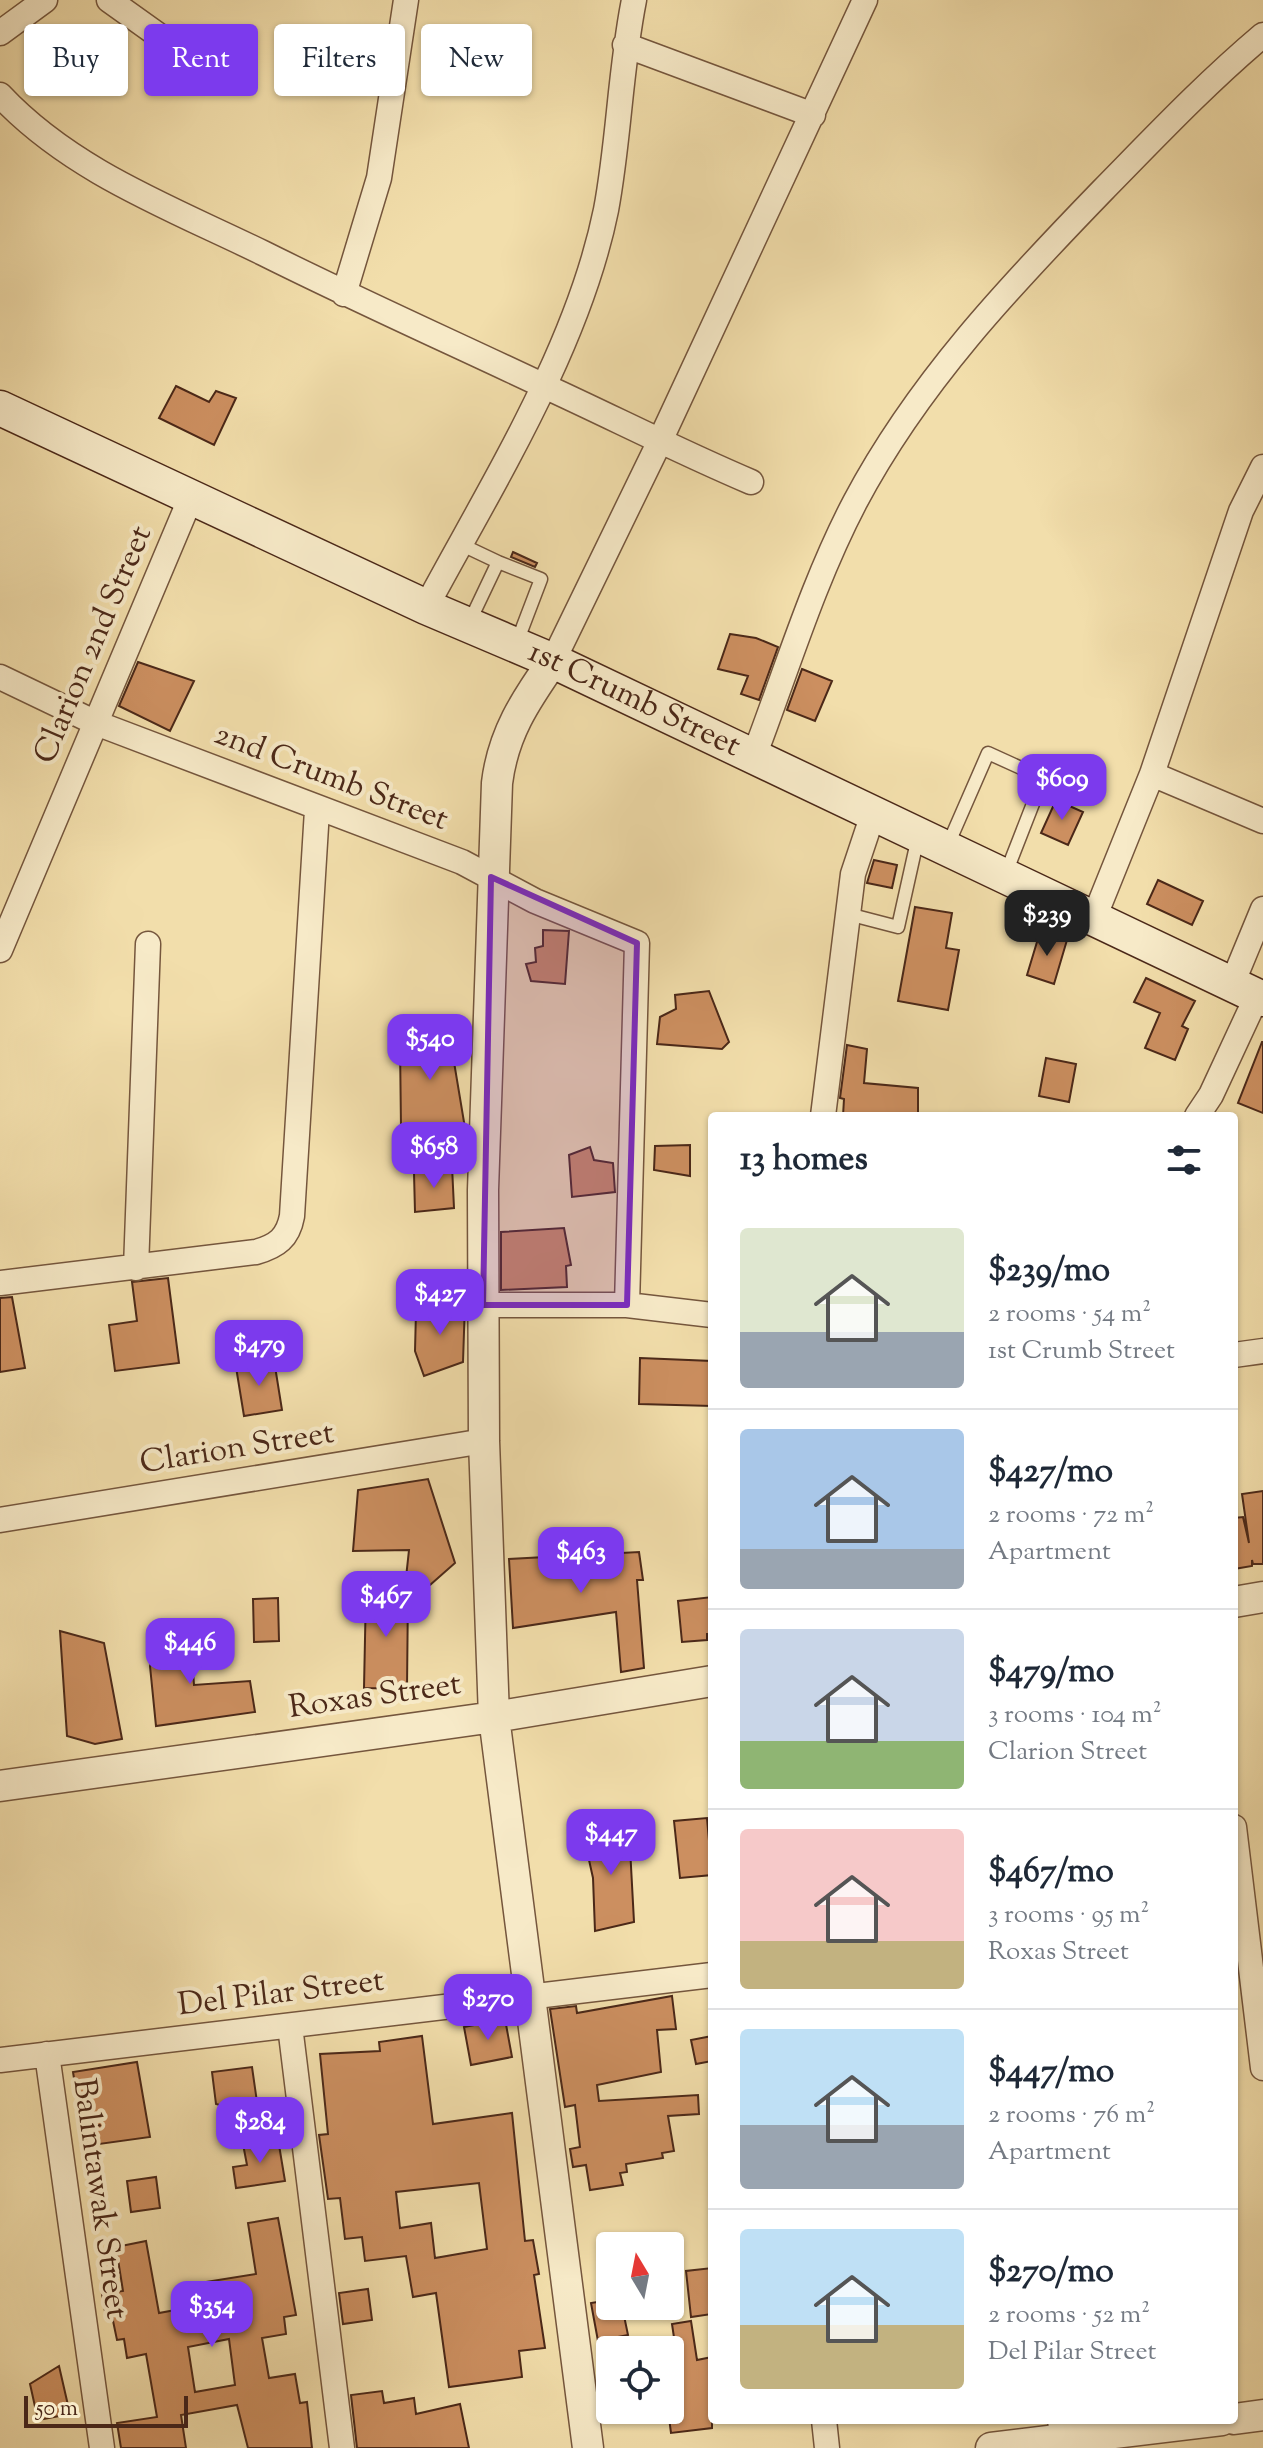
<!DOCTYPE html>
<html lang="en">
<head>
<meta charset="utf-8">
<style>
  body { margin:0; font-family:"Sorts Mill Goudy",serif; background:#f6f6f7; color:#1f2937; height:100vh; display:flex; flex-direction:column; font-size:30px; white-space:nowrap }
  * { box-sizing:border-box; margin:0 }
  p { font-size:26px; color:#747a83 }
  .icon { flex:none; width:44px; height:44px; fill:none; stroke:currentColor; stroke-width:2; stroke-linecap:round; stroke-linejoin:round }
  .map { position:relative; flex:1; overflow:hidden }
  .side { position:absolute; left:708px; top:1112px; width:530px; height:1312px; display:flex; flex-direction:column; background:#fff; border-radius:8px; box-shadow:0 2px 6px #0004 }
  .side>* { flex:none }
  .hud { position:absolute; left:24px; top:24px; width:564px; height:72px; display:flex; gap:16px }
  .needle { width:52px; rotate:350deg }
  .controls { position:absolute; left:596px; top:2232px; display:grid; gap:16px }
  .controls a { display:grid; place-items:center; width:88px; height:88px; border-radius:8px; background:#fff; box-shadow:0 2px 6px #0004; font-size:40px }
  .scale { position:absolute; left:24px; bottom:20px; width:164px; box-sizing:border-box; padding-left:8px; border:4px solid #4b2818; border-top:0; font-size:22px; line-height:28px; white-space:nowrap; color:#4b2818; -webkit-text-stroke:6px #f7eac8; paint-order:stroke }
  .price { position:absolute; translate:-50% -68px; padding:0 18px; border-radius:16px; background:#7c3aed; color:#fff; font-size:26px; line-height:52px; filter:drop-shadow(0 2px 4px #0008) }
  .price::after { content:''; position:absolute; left:50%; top:48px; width:24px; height:18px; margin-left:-12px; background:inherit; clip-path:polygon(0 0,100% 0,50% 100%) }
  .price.active { background:#222; color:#fff }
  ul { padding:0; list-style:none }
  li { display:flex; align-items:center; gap:24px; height:200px; padding:0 32px }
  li+li { border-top:2px solid #e0e1e3 }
  li span { display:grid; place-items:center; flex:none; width:224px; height:160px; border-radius:8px; color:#555 }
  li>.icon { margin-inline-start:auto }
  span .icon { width:96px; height:96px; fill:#fffc; stroke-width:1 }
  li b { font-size:34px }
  h2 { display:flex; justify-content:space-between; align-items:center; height:96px; padding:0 32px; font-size:34px }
  .pill { padding:0 28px; border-radius:8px; background:#fff; box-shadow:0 2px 6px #0004; font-size:28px; line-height:72px }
  .pill.active { background:#7c3aed; color:#fff }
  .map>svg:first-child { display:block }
  .building { fill:#cc8f60; stroke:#4b2818; stroke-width:2; fill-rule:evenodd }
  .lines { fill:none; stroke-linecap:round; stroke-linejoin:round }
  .service-casing { stroke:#75563d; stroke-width:15 }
  .minor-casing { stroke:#75563d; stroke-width:27 }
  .tertiary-casing { stroke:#75563d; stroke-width:33 }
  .secondary-casing { stroke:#4b2818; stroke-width:37 }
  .service { stroke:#f7eac8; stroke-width:12 }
  .minor { stroke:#f7eac8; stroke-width:24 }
  .tertiary { stroke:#f7eac8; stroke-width:30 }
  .secondary { stroke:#f7eac8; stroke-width:34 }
  .marked { fill:#7b2cbf; fill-opacity:0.2; stroke:#7b2cbf; stroke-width:6; stroke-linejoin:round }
  .labels { text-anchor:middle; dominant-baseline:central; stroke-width:8; stroke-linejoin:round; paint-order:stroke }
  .street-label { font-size:32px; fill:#4b2818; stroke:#f7eac8 }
</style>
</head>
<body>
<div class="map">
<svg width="1263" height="2448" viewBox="0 0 1263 2448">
  <rect width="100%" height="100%" fill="#f2deab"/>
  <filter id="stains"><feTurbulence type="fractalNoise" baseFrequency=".0025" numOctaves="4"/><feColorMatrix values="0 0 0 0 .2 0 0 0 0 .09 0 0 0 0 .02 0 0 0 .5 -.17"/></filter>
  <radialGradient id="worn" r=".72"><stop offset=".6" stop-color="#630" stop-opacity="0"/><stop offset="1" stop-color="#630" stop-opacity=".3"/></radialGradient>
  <path class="building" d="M176 386 209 402 216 391 236 398 214 445 159 418Z
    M513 552 537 563 535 567 511 557Z
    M730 634 756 638 778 647 759 700 741 694 748 676 718 669Z
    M138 662 194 681 170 731 119 706Z
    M802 669 832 681 815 721 787 710Z
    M1056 800 1083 812 1068 845 1041 833Z
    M874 860 897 865 892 888 867 883Z
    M1158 880 1203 901 1192 925 1147 904Z
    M915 907 952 913 946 948 959 950 948 1010 898 1001Z
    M543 930 569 931 565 984 531 981 526 964 536 962 535 948 543 946Z
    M1040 932 1067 940 1054 984 1027 975Z
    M1146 978 1195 1001 1182 1026 1188 1029 1175 1060 1145 1048 1160 1013 1134 1002Z
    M709 991 729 1042 722 1049 657 1044 660 1017 676 1009 675 995Z
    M447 1020 465 1128H401L400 1044Z
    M1262 1042H1263V1113L1238 1103Z
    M847 1045 867 1049 864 1083 918 1088V1116H843L844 1099 840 1098Z
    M1046 1058 1076 1064 1069 1102 1039 1096Z
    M690 1145V1176L654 1170 655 1146Z
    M590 1147 594 1160 613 1163 615 1192 572 1197 569 1155Z
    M452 1166 454 1208 415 1212 414 1173Z
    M564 1228 571 1265 566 1266 567 1287 501 1290V1232Z
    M168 1278 179 1363 115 1371 109 1325 137 1321 132 1282Z
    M12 1297 25 1368 0 1372V1298Z
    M465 1302 463 1362 424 1376 415 1351 416 1311Z
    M640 1358 712 1361V1406L639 1404Z
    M274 1360 282 1410 244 1416 236 1367Z
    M428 1479 455 1563 430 1585 405 1587 409 1550 353 1551 358 1490Z
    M1263 1491V1564H1253L1252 1560V1566L1234 1569V1518L1243 1517 1249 1543 1242 1494Z
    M639 1552 643 1580H637L644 1668 621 1672 616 1612 513 1628 509 1559Z
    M366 1590H408L407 1689 364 1688Z
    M712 1597V1634H707V1640L682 1642 678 1601Z
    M278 1598 279 1641 254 1642 253 1599Z
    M190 1628 194 1685 250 1681 255 1712 156 1726 150 1666 160 1631Z
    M60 1631 104 1643 122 1739 95 1744 67 1736Z
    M707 1818 712 1875 680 1878 674 1821Z
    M629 1829 634 1922 595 1931 593 1878 583 1833Z
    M672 1996 676 2029 657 2030 661 2072 597 2085 599 2101 698 2095 699 2114 668 2116 674 2151 662 2153 663 2158 626 2164 627 2172 620 2173 623 2185 590 2190 586 2165 573 2167 570 2149 580 2147 575 2105 565 2107 550 2009 576 2006 577 2013Z
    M505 2019 512 2057 471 2065 464 2027Z
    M422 2036 433 2124 512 2113 525 2241 533 2240 539 2274 534 2275 545 2348 519 2351 522 2377 449 2387 436 2293 413 2297 406 2256 365 2261 362 2237 345 2239 340 2198 328 2199 319 2135 328 2134 320 2054 380 2051 379 2042ZM479 2183 487 2249 435 2258 431 2223 400 2228 396 2192Z
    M712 2036V2061L696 2064 691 2040Z
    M137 2062 150 2137 85 2146 73 2072Z
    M252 2067 259 2116 216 2104 212 2072Z
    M278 2139 285 2181 236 2188 233 2167 247 2165 243 2144Z
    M156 2177 160 2208 131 2212 127 2181Z
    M278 2218 296 2315 284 2317 286 2334 262 2338 269 2378 295 2374 300 2403 307 2402 312 2448H248L237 2405 181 2415 186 2448H121L117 2423 157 2417 146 2354 127 2358 124 2339 117 2340 112 2316 106 2317 102 2294 123 2291 116 2247 146 2241 159 2313 197 2306 193 2284 256 2274 248 2223ZM229 2339 235 2385 195 2392 188 2347Z
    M712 2268V2314L691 2317 686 2271Z
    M368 2289 372 2320 343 2324 339 2293Z
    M610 2300V2306H622L628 2335 598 2341 591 2303Z
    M691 2321 697 2360 712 2357V2428L671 2433 668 2410 670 2352 676 2351 672 2324Z
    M59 2366 70 2414 38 2420 30 2384Z
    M382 2391 384 2403 414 2398 416 2414 460 2404 469 2448H357L351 2395Z"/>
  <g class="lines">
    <g class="service-casing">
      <path id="service" d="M460 544 498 562
        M469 623 498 562 541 579 517 642
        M947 847 988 753 1043 778 1006 873
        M848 914 898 927 918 837"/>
    </g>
    <g class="minor-casing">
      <path id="minor" d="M109 0 214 75
        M0 33 45 0
        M625 45 813 115
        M0 95C71 171 171 208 263 253 355 299 449 341 542 385 612 417 680 452 751 482
        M344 294 379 178 406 0
        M426 607C492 484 578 348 606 210 619 141 620 70 634 0
        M553 661 659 443 865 0
        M0 677 96 723 462 862 535 901 637 943 627 1305
        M754 756C786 672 813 582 855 502 918 383 1009 287 1102 191 1155 137 1206 83 1263 35
        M1152 774 1263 821
        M1094 918 1152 774 1241 511 1263 467
        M0 950 191 497
        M1232 984 1263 909
        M823 1116 853 874 874 811
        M1197 1116 1211 1095 1257 996
        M136 1268 148 944
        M0 1283 256 1252C277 1246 288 1238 292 1216L317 810
        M483 1305H627L712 1315
        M1234 1355 1263 1351
        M0 1520 484 1441
        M1234 1827 1263 2068
        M290 2026 342 2448
        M47 2054 102 2448
        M0 2060 712 1975
        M824 2420 827 2448
        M1060 2420 1064 2448"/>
    </g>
    <g class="tertiary-casing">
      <path id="tertiary" d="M553 661C525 701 503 734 497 783L483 1190 484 1441 494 1717 588 2448
        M1234 1602 1263 1597
        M0 1786 494 1717 712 1681
        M1234 2419 1263 2415
        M991 2448 1222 2420"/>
    </g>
    <g class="secondary-casing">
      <g id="secondary">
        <path id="s1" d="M0 408 426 607 553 661 1263 999"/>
      </g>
    </g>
    <use href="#service" class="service"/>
    <use href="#minor" class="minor"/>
    <use href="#tertiary" class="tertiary"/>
    <use href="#secondary" class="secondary"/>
  </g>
  <path class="marked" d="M491 877 637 943 627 1305H483Z"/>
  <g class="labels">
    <g class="street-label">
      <text transform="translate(94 645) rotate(-67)">Clarion 2nd Street</text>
      <text stroke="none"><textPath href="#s1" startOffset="698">1st Crumb Street</textPath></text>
      <text transform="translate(331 778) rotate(21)">2nd Crumb Street</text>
      <text transform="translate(237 1449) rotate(-9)">Clarion Street</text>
      <text transform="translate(375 1697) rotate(-8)">Roxas Street</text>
      <text transform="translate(281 1994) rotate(-7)">Del Pilar Street</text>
      <text transform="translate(99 2199) rotate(82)">Balintawak Street</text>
    </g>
  </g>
  <rect width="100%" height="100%" filter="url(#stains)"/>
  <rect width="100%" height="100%" fill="url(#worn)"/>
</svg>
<div class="controls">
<a><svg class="needle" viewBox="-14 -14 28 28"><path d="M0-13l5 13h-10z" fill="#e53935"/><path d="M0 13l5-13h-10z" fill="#747a83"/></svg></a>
<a><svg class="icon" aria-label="locate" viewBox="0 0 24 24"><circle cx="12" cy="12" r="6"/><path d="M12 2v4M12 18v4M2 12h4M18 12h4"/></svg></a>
</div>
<div class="scale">50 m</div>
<b class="price" style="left:1062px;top:822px">$609</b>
<b class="price active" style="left:1047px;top:958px">$239</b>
<b class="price" style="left:430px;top:1082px">$540</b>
<b class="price" style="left:434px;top:1190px">$658</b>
<b class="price" style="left:440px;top:1337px">$427</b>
<b class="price" style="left:259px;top:1388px">$479</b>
<b class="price" style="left:581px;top:1595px">$463</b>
<b class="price" style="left:386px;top:1639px">$467</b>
<b class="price" style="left:190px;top:1686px">$446</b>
<b class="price" style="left:611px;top:1877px">$447</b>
<b class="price" style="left:488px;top:2042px">$270</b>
<b class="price" style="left:260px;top:2165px">$284</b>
<b class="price" style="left:212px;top:2349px">$354</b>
<div class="hud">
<a class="pill">Buy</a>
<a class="pill active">Rent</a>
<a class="pill">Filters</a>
<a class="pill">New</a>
</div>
<section class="side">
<h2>13 homes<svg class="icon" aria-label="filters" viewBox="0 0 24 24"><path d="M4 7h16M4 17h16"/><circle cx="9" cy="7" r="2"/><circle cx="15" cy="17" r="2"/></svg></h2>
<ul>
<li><span style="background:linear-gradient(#dfe7d0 65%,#9aa5b1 0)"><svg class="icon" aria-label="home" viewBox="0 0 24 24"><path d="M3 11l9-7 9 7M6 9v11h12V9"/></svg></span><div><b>$239/mo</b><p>2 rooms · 54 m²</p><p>1st Crumb Street</p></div></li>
<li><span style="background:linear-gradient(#a9c7e8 75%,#9aa5b1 0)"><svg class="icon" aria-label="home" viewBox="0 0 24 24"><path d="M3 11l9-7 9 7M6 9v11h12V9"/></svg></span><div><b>$427/mo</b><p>2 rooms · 72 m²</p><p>Apartment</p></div></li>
<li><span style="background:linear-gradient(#c9d6e8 70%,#8fb573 0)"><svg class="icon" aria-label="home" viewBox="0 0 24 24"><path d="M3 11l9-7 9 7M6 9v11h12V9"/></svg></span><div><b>$479/mo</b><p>3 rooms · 104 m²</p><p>Clarion Street</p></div></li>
<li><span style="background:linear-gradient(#f6c9c9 70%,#c2b280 0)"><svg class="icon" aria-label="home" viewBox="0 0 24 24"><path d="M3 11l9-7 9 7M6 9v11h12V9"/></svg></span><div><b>$467/mo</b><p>3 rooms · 95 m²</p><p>Roxas Street</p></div></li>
<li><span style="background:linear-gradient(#bfe0f5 60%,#9aa5b1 0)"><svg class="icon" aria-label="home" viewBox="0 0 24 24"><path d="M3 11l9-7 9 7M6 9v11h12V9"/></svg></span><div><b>$447/mo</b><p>2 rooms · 76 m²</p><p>Apartment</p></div></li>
<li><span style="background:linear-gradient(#bfe0f5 60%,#c2b280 0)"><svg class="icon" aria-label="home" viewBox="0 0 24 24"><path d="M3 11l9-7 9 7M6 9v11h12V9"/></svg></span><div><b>$270/mo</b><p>2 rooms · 52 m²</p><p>Del Pilar Street</p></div></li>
</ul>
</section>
</div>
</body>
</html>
